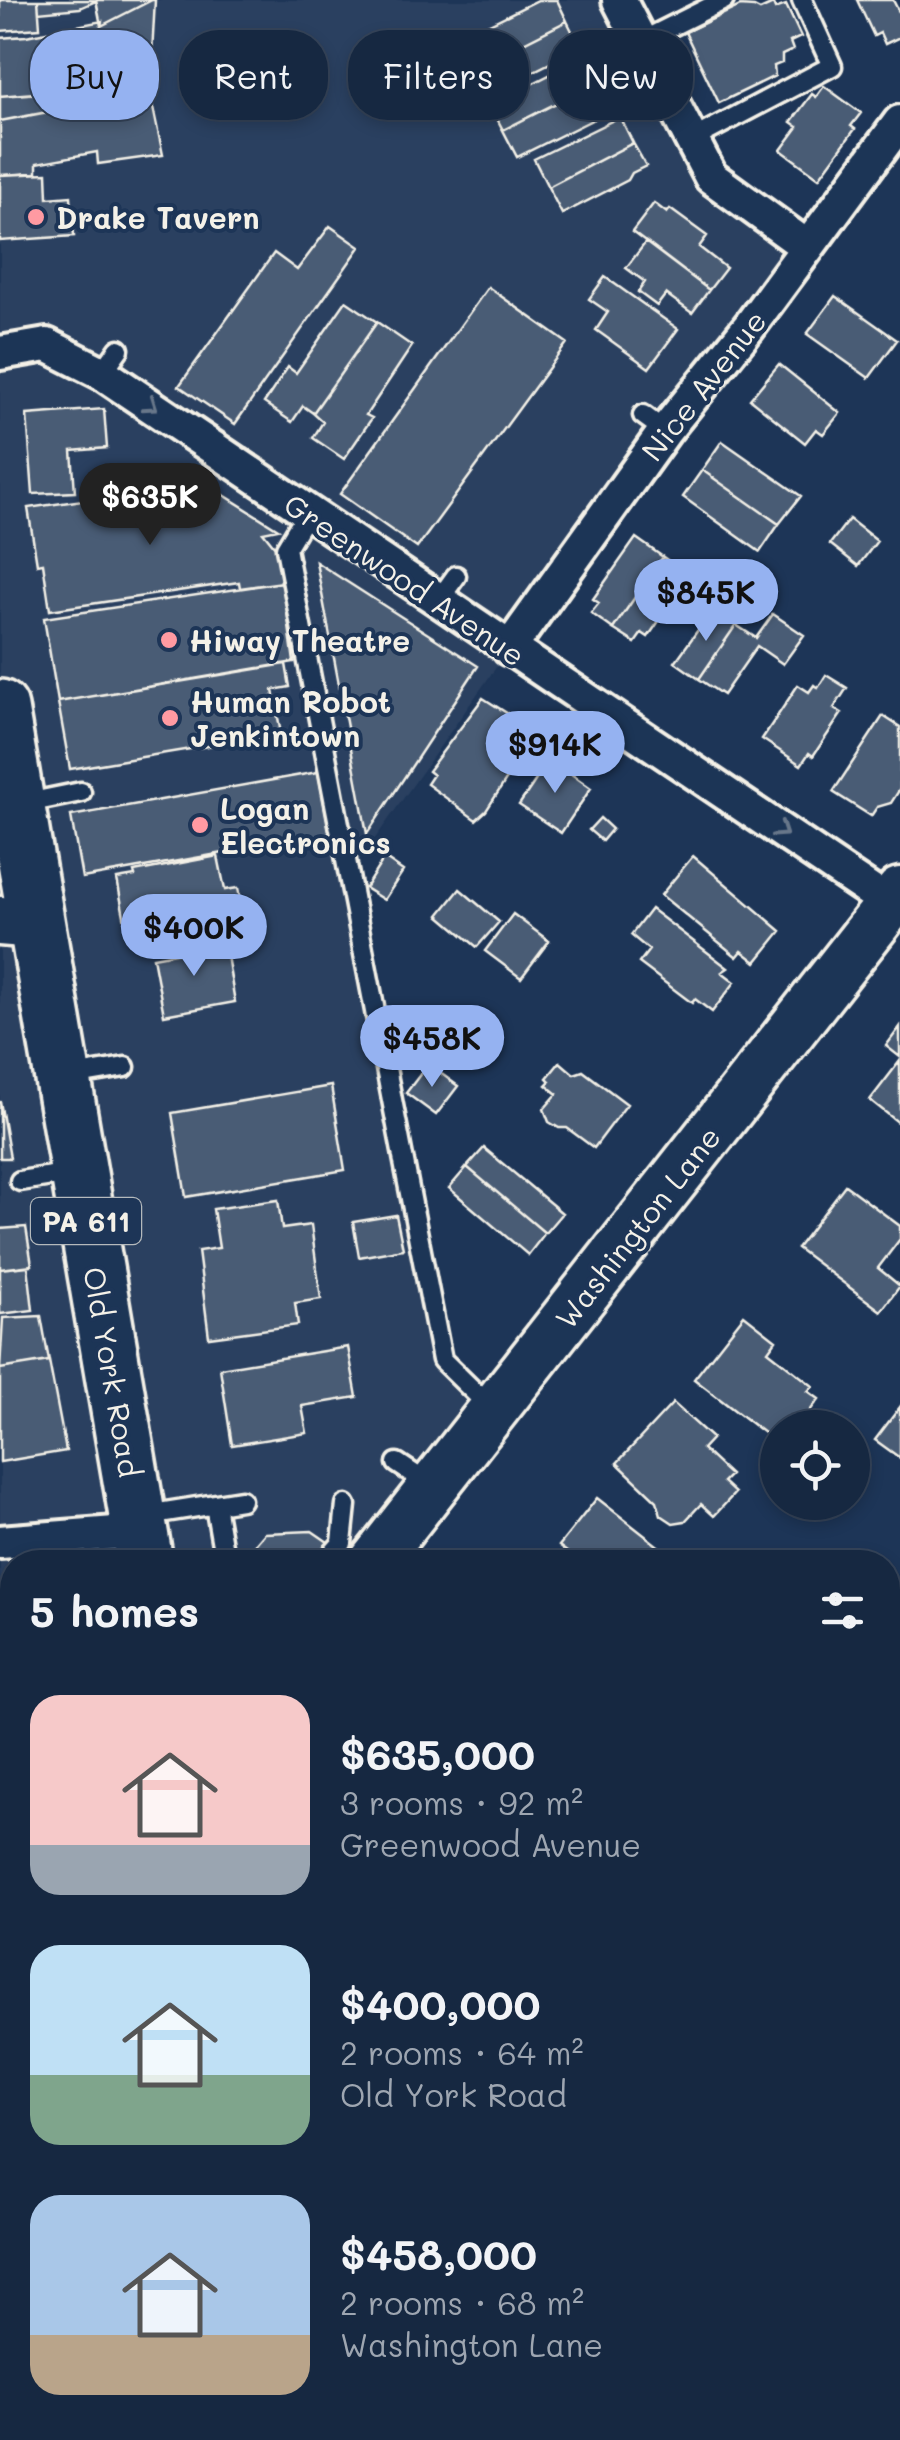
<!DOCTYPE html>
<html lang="en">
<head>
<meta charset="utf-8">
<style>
  body { margin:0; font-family:Mali,sans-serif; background:#1f3048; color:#f1f3f6; height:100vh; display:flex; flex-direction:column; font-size:38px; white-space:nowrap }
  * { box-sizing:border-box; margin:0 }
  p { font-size:32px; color:#9ea6b1 }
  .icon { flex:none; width:55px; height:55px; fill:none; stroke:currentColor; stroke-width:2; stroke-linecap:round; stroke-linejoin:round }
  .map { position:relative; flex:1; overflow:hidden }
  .details { position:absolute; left:0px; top:1550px; width:900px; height:890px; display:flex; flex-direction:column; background:#162841; border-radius:40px 40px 0 0; box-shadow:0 5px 15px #0003,0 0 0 2px #35445a }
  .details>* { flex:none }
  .hud { position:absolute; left:30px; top:30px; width:840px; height:90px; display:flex; gap:20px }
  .controls { position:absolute; left:760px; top:1410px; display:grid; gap:20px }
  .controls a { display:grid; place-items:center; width:110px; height:110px; border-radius:50%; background:#162841; box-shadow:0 5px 15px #0003,0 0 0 2px #35445a; font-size:50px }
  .price { position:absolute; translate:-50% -85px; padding:0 22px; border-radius:35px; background:#95b2f1; color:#111; font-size:32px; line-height:65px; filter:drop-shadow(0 2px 5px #0008) }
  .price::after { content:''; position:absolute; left:50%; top:60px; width:30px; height:22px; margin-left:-15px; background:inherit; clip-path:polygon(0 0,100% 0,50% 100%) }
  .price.on { background:#222; color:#fff }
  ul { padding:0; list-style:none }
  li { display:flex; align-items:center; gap:30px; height:250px; padding:0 30px }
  li span { display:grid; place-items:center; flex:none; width:280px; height:200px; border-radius:30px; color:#555 }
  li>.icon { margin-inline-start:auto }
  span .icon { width:120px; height:120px; fill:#fffc; stroke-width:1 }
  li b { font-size:42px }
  h2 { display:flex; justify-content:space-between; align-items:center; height:120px; padding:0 30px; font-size:42px }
  .pill { padding:0 35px; border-radius:40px; background:#162841; box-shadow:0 5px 15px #0003,0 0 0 2px #35445a; font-size:35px; line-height:90px }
  .pill.on { background:#95b2f1; color:#111 }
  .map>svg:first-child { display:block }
  .built { fill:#2a4060 }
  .building { fill:#485b74; stroke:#f4f1e8; stroke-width:2.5 }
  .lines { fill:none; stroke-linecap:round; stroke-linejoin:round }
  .lane-casing { stroke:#f4f1e8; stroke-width:25 }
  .street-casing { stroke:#f4f1e8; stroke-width:40 }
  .secondary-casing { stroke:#f4f1e8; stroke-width:55 }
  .highway-casing { stroke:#f4f1e8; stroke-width:62 }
  .path { stroke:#f4f1e8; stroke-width:6; stroke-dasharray:10 8; stroke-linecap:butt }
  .lane { stroke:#1d3557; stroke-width:18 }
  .street { stroke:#1d3557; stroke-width:32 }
  .secondary { stroke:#1d3557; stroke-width:48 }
  .highway { stroke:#1d3557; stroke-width:55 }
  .oneway { stroke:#68778a }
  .poi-dot { fill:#ff9aa2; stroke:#1d3557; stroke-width:4 }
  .labels { text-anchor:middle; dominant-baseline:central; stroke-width:8; stroke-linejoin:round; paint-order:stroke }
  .shield { fill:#1d3557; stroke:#b4b9bc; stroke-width:2.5 }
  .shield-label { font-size:28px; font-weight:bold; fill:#f4f1e8 }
  .poi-label { font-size:30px; font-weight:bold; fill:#f4f1e8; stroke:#1d3557; text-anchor:start }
  .street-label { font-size:30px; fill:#f4f1e8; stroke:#1d3557 }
</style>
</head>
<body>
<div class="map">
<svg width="900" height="2440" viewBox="0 0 900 2440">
  <rect width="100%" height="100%" fill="#1d3557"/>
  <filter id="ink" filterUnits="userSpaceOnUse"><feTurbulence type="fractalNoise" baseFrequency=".01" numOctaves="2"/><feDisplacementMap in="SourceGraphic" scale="20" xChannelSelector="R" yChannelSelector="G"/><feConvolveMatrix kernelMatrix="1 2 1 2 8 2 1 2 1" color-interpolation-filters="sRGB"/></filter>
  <g filter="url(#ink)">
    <path class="built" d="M0 0H619L711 177 806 246 509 649 350 874 442 1360 493 1411 376 1562H12V2034L0 2050Z
      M12 2335V2428H888V2362L900 2366V2440H0V2370Z"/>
    <path class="building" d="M0 0H38L40 28 0 31Z
      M38 0H96V1L80 8 39 12Z
      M96 0H152L101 26Z
      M152 0H155L151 72H123L125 87 0 96V38L26 36 102 21 101 26Z
      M538 0H557L567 21 470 70 455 41Z
      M857 0H893L900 14V37L885 44 880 33 874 36Z
      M773 4 775 9 786 5 801 37 790 42 793 50 782 55V63L774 66 775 76 719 103 685 32 740 6 754 7 760 10Z
      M567 21 579 45 571 50 572 52 492 92 488 84 479 89 470 70Z
      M585 57 598 82 503 130 490 105Z
      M598 82 612 110 517 157 503 130Z
      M824 86 861 113 851 126 855 129 819 178 781 150 798 127 791 122 812 94 816 97Z
      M69 90 68 108 0 121V96Z
      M150 93 163 155 98 164 97 152 37 163V173L0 175V121Z
      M620 117 633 143 548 187 534 159Z
      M633 143 646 166 632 173 628 180 562 214 548 187Z
      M47 173 48 198 71 196 74 236 0 241V175Z
      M654 203 667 213 670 209 707 236 699 247 726 268 709 290 632 232Z
      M330 226 360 247 235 424 179 386 274 253 297 270Z
      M646 242 709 290 692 313 666 294 657 306 638 292 645 282 626 268Z
      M605 277 678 329 649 368 596 330 608 312 589 299Z
      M488 287 567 343 417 548 340 494Z
      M835 296 897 340 869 378 807 334Z
      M346 301 377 322 313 413 303 406 292 422 264 403 288 367 296 373Z
      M377 322 412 346 366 415 372 418 344 459 313 438 323 422 313 413Z
      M779 364 840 413 823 434 816 429 805 443 750 399Z
      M104 409 107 448 72 451 75 492 33 494 27 415Z
      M722 441 801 496 779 524 702 470Z
      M181 468 278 529 263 532 279 552 283 582 240 588 239 582 50 610 43 563 37 564 28 508 124 494 129 526 188 517Z
      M702 470 779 524 760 552 683 497Z
      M849 519 877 541 858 566 830 544Z
      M636 538 663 557 613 629 591 613 599 603 593 599Z
      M663 557 690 576 648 637 642 633 635 643 613 629Z
      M316 562 478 666 367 834Z
      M283 582 294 662 58 702 44 618Z
      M713 609 736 625 699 679 675 662Z
      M773 614 804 635 783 664 757 646 723 695 699 679 736 625 756 638Z
      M286 664 290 687 273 690 281 734 70 769 58 702Z
      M826 675 847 688 834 708 842 713 813 756 809 753 801 765 762 739 798 685 809 692 814 685 818 688Z
      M483 698 537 732 486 811 476 820 427 784 433 775 428 771Z
      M883 716 900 727V789L891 803 877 807 871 816 833 792Z
      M550 759 591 788 561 833 519 805Z
      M318 772 330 834 82 878 71 816Z
      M600 818 612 829 602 841 589 830Z
      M218 856 225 890 238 888 246 928 203 936 201 920 142 930 141 924 126 927 117 879 135 876 134 872Z
      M693 856 781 931 756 962 742 951 737 957 661 895Z
      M384 858 403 871 384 900 365 888Z
      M460 889 499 922 477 947 439 915Z
      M651 909 728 968 722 972 735 982 712 1012 695 999 692 1003 639 963 649 950 631 935Z
      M513 914 549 941 521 978 485 951Z
      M225 944 235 1002 164 1015 153 957Z
      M900 1027V1057L886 1046Z
      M900 1061V1124L870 1100Z
      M560 1062 574 1074 583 1071 627 1104 594 1148 567 1128H559L549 1122 544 1109 557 1094 546 1085 550 1081 547 1078Z
      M428 1064 458 1086 436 1115 406 1093Z
      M331 1086 345 1170 186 1197 172 1113Z
      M0 1101 10 1158H0Z
      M484 1148 562 1213 545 1233 467 1167Z
      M467 1167 545 1233 528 1255 449 1188Z
      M845 1185 900 1226V1239L878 1268 900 1286 881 1311 797 1248Z
      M278 1200 282 1229 311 1225 321 1299 295 1303 298 1325 209 1337 198 1251 219 1248 213 1209Z
      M396 1215 403 1249 359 1257 353 1222Z
      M26 1227 32 1265 0 1269V1229Z
      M28 1266 33 1310 0 1314V1269Z
      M744 1315 776 1340 768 1351 813 1386 808 1391 819 1399 797 1428 786 1423 778 1428 773 1440 694 1379Z
      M41 1316 49 1361 0 1369 3 1318Z
      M348 1347 357 1397 302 1406 307 1433 232 1445 220 1368Z
      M49 1361 66 1451 0 1462V1369Z
      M673 1403 712 1438 702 1449 730 1475 723 1482 735 1493 714 1516 701 1504 685 1521 673 1523 661 1515 657 1501 617 1463Z
      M900 1407V1458L875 1440Z
      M597 1498 671 1556 667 1562H580L559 1546Z
      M312 1531 328 1542 311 1562H257L253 1547 265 1533Z
      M85 2428H489L485 2440H81Z"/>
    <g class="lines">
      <g class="lane-casing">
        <path id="lane" d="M640 42 724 0
          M691 140 832 66 802 0
          M102 373 119 349
          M643 415 665 431
          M307 513 286 548 442 1360 493 1410
          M438 601 456 576
          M22 804 81 792
          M66 1077 125 1067
          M20 1181 71 1173
          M397 1463 430 1485
          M215 1505 225 1562
          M140 1516 241 1500
          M325 1562 342 1543 346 1505
          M0 1765 12 1769
          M0 1934 12 1938
          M888 2176 900 2160
          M888 2362 900 2366
          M563 2440 568 2428"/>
      </g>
      <g class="street-casing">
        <path id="street" d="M619 0 711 177 806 246
          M0 353 47 345 102 373 900 911
          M509 649 665 431 749 327 900 122
          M0 1542 141 1531"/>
      </g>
      <g class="secondary-casing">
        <path id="secondary" d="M0 921 36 924
          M374 1562 900 892
          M0 2042 12 2025"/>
      </g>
      <g class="highway-casing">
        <path id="highway" d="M0 708 145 1562
          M0 2123 12 2096
          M0 2283 12 2245"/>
      </g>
      <path class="path" d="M72 2440 76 2428"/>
      <use href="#lane" class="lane"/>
      <use href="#street" class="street"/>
      <use href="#secondary" class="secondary"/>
      <use href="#highway" class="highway"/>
    </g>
    <defs><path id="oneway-chevron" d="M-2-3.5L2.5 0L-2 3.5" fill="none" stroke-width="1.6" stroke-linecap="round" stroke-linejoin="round" transform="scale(2.5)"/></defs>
    <g class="oneway">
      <use href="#oneway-chevron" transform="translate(151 405) rotate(35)"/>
      <use href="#oneway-chevron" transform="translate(781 831) rotate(34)"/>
    </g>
  </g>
  <g class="poi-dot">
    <circle cx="36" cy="217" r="10"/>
    <circle cx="169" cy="640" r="10"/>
    <circle cx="170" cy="718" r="10"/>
    <circle cx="200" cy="825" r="10"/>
  </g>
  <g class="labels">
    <rect class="shield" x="31" y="1198" width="110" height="46" rx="8"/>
    <g class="shield-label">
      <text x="86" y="1221">PA 611</text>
    </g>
    <g class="poi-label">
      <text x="56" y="217">Drake Tavern</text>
      <text x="189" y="640">Hiway Theatre</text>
      <text x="190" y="701">Human Robot<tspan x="190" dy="34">Jenkintown</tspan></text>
      <text x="220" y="808">Logan<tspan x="220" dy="34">Electronics</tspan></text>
    </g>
    <g class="street-label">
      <text transform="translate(703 385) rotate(-52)">Nice Avenue</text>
      <text transform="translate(405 579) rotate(34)">Greenwood Avenue</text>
      <text transform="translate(637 1227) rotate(-52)">Washington Lane</text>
      <text transform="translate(113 1372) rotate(80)">Old York Road</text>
    </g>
  </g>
</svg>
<div class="controls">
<a><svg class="icon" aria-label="locate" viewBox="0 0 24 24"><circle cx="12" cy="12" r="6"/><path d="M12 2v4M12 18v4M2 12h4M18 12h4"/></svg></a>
</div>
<b class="price on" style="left:150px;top:548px">$635K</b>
<b class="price" style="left:706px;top:644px">$845K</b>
<b class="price" style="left:555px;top:796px">$914K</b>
<b class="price" style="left:194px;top:979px">$400K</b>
<b class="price" style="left:432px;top:1090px">$458K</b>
<div class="hud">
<a class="pill on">Buy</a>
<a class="pill">Rent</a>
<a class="pill">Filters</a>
<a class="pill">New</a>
</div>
<section class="details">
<h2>5 homes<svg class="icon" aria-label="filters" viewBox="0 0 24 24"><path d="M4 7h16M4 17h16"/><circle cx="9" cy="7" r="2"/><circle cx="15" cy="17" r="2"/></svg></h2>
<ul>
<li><span style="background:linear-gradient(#f6c9c9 75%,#9aa5b1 0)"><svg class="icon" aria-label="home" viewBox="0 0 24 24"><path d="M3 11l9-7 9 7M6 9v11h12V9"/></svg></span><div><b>$635,000</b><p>3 rooms · 92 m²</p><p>Greenwood Avenue</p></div></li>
<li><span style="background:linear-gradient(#bfe0f5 65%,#7fa58c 0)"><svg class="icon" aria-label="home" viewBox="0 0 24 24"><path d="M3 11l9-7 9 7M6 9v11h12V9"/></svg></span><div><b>$400,000</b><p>2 rooms · 64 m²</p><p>Old York Road</p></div></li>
<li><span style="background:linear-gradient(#a9c7e8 70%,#b9a48a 0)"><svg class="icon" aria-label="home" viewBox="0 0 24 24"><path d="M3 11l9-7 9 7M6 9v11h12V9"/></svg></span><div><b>$458,000</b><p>2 rooms · 68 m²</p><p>Washington Lane</p></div></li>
</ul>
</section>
</div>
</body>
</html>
